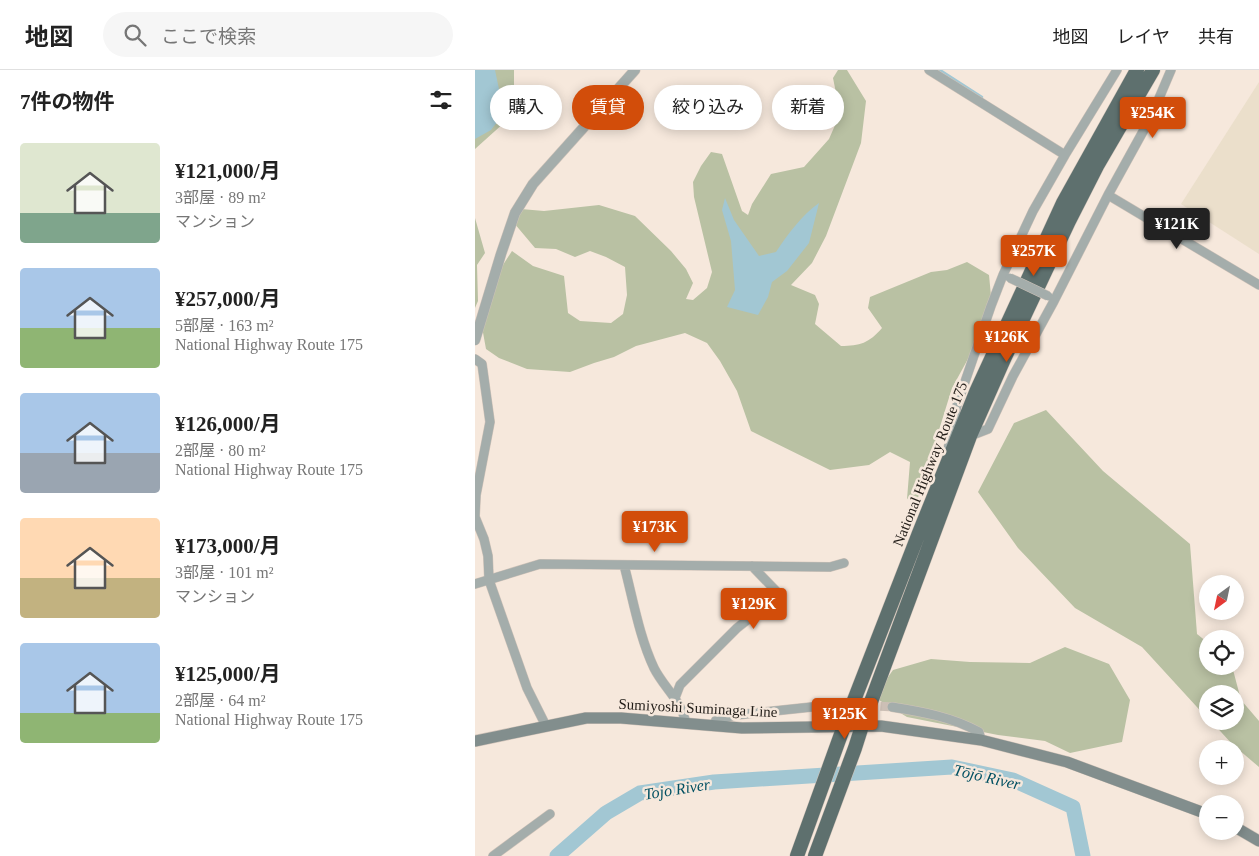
<!DOCTYPE html>
<html lang="ja">
<head>
<meta charset="utf-8">
<style>
  body { margin:0; font-family:"Times New Roman","Noto Sans JP",serif; background:#f6f6f6; color:#222; height:100vh; display:flex; flex-direction:column; font-size:19px; white-space:nowrap }
  * { box-sizing:border-box; margin:0 }
  p { font-size:16px; color:#767676 }
  .icon { flex:none; width:28px; height:28px; fill:none; stroke:currentColor; stroke-width:2; stroke-linecap:round; stroke-linejoin:round }
  .map { position:relative; flex:1; overflow:hidden }
  .details { display:flex; flex-direction:column; background:#fff; width:475px }
  .details>* { flex:none }
  .hud { position:absolute; left:15px; top:15px; width:475px; height:45px; display:flex; gap:10px }
  .needle { width:32px; rotate:213deg }
  .tools { position:absolute; left:724px; top:505px; display:grid; gap:10px }
  .tools a { display:grid; place-items:center; width:45px; height:45px; border-radius:50%; background:#fff; box-shadow:0 2px 12px #0003; font-size:25px }
  .price { position:absolute; translate:-50% -42px; padding:0 11px; border-radius:5px; background:#d24d0a; color:#fff; font-size:16px; line-height:32px; filter:drop-shadow(0 1px 2px #0008) }
  .price::after { content:''; position:absolute; left:50%; top:30px; width:15px; height:11px; margin-left:-8px; background:inherit; clip-path:polygon(0 0,100% 0,50% 100%) }
  .price.on { background:#222; color:#fff }
  ul { padding:0; list-style:none }
  li { display:flex; align-items:center; gap:15px; height:125px; padding:0 20px }
  li span { display:grid; place-items:center; flex:none; width:140px; height:100px; border-radius:5px; color:#555 }
  li>.icon { margin-inline-start:auto }
  span .icon { width:60px; height:60px; fill:#fffc; stroke-width:1 }
  li b { font-size:21px }
  h2 { display:flex; justify-content:space-between; align-items:center; height:60px; padding:0 20px; font-size:21px }
  .pill { padding:0 18px; border-radius:22px; background:#fff; box-shadow:0 2px 12px #0003; font-size:18px; line-height:45px }
  .pill.on { background:#d24d0a; color:#fff }
  header { display:flex; align-items:center; gap:30px; box-sizing:border-box; height:70px; padding:0 25px; background:#fff; border-bottom:1px solid #e0e0e0 }
  header strong { font-size:24px }
  nav { display:flex; gap:28px; margin-inline-start:auto; font-size:18px }
  .search { width:350px; height:45px; background:#f6f6f6; display:flex; align-items:center; gap:12px; box-sizing:border-box; padding:0 18px; border-radius:28px; color:#767676; font-size:19px }
  main { display:flex; flex:1; min-height:0 }
  .map>svg:first-child { display:block }
  .education { fill:#ebdfcb }
  .forest { fill:#b9c1a3 }
  .water { fill:#a2c7d3 }
  .lines { fill:none; stroke-linecap:round; stroke-linejoin:round }
  .stream { stroke:#a2c7d3; stroke-width:2.5 }
  .river { stroke:#a2c7d3; stroke-width:15 }
  .minor-tunnel { stroke:#ccbfb5; stroke-width:9; stroke-dasharray:9 4.5; stroke-linecap:butt }
  .minor-casing { stroke:#d0c3b9; stroke-width:10 }
  .tertiary-casing { stroke:#d0c3b9; stroke-width:11 }
  .secondary-casing { stroke:#d0c3b9; stroke-width:12 }
  .trunk-casing { stroke:#d0c3b9; stroke-width:15 }
  .minor { stroke:#a4adab; stroke-width:9 }
  .tertiary { stroke:#a4adab; stroke-width:10 }
  .secondary { stroke:#828e8d; stroke-width:11 }
  .trunk { stroke:#5e706e; stroke-width:14 }
  .minor-bridge-casing { stroke:#d0c3b9; stroke-width:10; stroke-linecap:butt }
  .minor-bridge { stroke:#a4adab; stroke-width:9 }
  .labels { text-anchor:middle; dominant-baseline:central; stroke-width:5; stroke-linejoin:round; paint-order:stroke }
  .street-label { font-size:15px; fill:#221d18; stroke:#f6e8dc }
  .water-label { font-size:16px; font-style:italic; fill:#015062; stroke:#f6e8dc }
</style>
</head>
<body>
<header>
<strong>地図</strong>
<div class="search"><svg class="icon" aria-label="search" viewBox="0 0 24 24"><circle cx="10" cy="10" r="6"/><path d="M15 15l6 6"/></svg>ここで検索</div>
<nav><a>地図</a><a>レイヤ</a><a>共有</a></nav>
</header>
<main>
<section class="details">
<h2>7件の物件<svg class="icon" aria-label="filters" viewBox="0 0 24 24"><path d="M4 7h16M4 17h16"/><circle cx="9" cy="7" r="2"/><circle cx="15" cy="17" r="2"/></svg></h2>
<ul>
<li><span style="background:linear-gradient(#dfe7d0 70%,#7fa58c 0)"><svg class="icon" aria-label="home" viewBox="0 0 24 24"><path d="M3 11l9-7 9 7M6 9v11h12V9"/></svg></span><div><b>¥121,000/月</b><p>3部屋 · 89 m²</p><p>マンション</p></div></li>
<li><span style="background:linear-gradient(#a9c7e8 60%,#8fb573 0)"><svg class="icon" aria-label="home" viewBox="0 0 24 24"><path d="M3 11l9-7 9 7M6 9v11h12V9"/></svg></span><div><b>¥257,000/月</b><p>5部屋 · 163 m²</p><p>National Highway Route 175</p></div></li>
<li><span style="background:linear-gradient(#a9c7e8 60%,#9aa5b1 0)"><svg class="icon" aria-label="home" viewBox="0 0 24 24"><path d="M3 11l9-7 9 7M6 9v11h12V9"/></svg></span><div><b>¥126,000/月</b><p>2部屋 · 80 m²</p><p>National Highway Route 175</p></div></li>
<li><span style="background:linear-gradient(#ffd9b3 60%,#c2b280 0)"><svg class="icon" aria-label="home" viewBox="0 0 24 24"><path d="M3 11l9-7 9 7M6 9v11h12V9"/></svg></span><div><b>¥173,000/月</b><p>3部屋 · 101 m²</p><p>マンション</p></div></li>
<li><span style="background:linear-gradient(#a9c7e8 70%,#8fb573 0)"><svg class="icon" aria-label="home" viewBox="0 0 24 24"><path d="M3 11l9-7 9 7M6 9v11h12V9"/></svg></span><div><b>¥125,000/月</b><p>2部屋 · 64 m²</p><p>National Highway Route 175</p></div></li>
</ul>
</section>
<div class="map">
<svg width="784" height="786" viewBox="0 0 784 786">
  <rect width="100%" height="100%" fill="#f6e8dc"/>
  <path class="education" d="M784 12V184L706 134Z"/>
  <path class="forest" d="M11 0H39V44L0 79V40Z
    M363 0H372L391 31 386 73 351 166 337 193 316 215 340 225 344 234 340 254 366 276C385 276 394 273 407 258L393 238 395 227 456 202 472 200 492 192 514 205 516 226 499 278 477 318 442 431 432 429 435 392 415 382 394 395 355 400 276 361 262 321 245 291 232 273 210 263 161 276 139 287 119 293 95 302 52 299 24 288 11 279 7 257 24 201 37 181 58 196 89 206 93 243 105 251 136 253 148 244 152 225 150 197 131 187 115 181 100 187 81 179 60 178 39 153 46 139 69 141 124 135 160 146 196 181 211 199 218 213 211 229 218 230 232 218 237 202 219 127 218 112 226 96 236 82 247 84 267 141 273 145 277 134 296 104 329 97 354 69 361 53 359 29 361 23 358 8Z
    M0 148 10 183 2 195 3 231 0 238Z
    M571 340 628 401 715 474 722 564 732 572V596H757L766 630 784 651V697L757 674 736 651H760V624H732V648L667 577 600 538 543 478 503 422 539 353Z
    M590 577 634 594 655 630 647 672 595 683 570 671 523 665 432 647 399 627 418 600 456 589 495 592 555 593Z"/>
  <path class="water" d="M0 0H20L29 43 16 60 0 69Z
    M250 128 259 150 284 186 301 182C313 164 326 146 344 133L334 173 312 201 297 212 293 227 283 245 252 237 260 220 256 171 247 140Z"/>
  <g class="lines">
    <path class="stream" d="M465 0 507 27"/>
    <path class="river" d="M82 786 131 743 165 723 239 712 477 697 538 710 598 737 608 786"/>
    <path class="minor-tunnel" d="M365 634 417 637"/>
    <g class="minor-casing">
      <path id="minor" d="M454 0 590 85
        M633 125 784 215
        M0 289 7 294 15 352 1 425 0 446
        M495 366 513 359 538 306 579 231 633 125 676 47 696 0
        M473 379 482 335 516 236 528 205 558 141 590 85 642 0
        M0 447 9 469 13 486 14 510 52 618 71 656
        M149 495C158 529 164 566 179 598 189 618 207 631 211 654
        M0 514 65 494 355 497 369 493
        M200 628 205 615 262 558 290 536 302 529 303 523 277 496
        M417 637C448 642 477 647 504 662L506 670
        M238 656 241 650 261 645 365 634
        M18 786 75 744"/>
    </g>
    <g class="tertiary-casing">
      <path id="tertiary" d="M0 270 26 184 40 143 58 114 160 0"/>
    </g>
    <g class="secondary-casing">
      <path id="secondary" d="M0 671 111 648H146L267 658 406 656 506 670 592 692 732 744
        M760 757 784 771"/>
    </g>
    <g class="trunk-casing">
      <path id="trunk" d="M322 786 369 656 444 463 501 322 588 133 662 0
        M340 786 380 678 387 656 495 366 530 287 594 151 622 96 678 0"/>
    </g>
    <use href="#minor" class="minor"/>
    <use href="#tertiary" class="tertiary"/>
    <use href="#secondary" class="secondary"/>
    <use href="#trunk" class="trunk"/>
    <g class="minor-bridge-casing">
      <path id="minor-bridge" d="M535 208 573 226"/>
    </g>
    <use href="#minor-bridge" class="minor-bridge"/>
  </g>
  <g class="labels">
    <g class="street-label">
      <text transform="translate(455 394) rotate(-68)">National Highway Route 175</text>
      <text transform="translate(223 638) rotate(3)">Sumiyoshi Suminaga Line</text>
    </g>
    <g class="water-label">
      <text transform="translate(512 707) rotate(13)">Tōjō River</text>
      <text transform="translate(202 719) rotate(-9)">Tojo River</text>
    </g>
  </g>
</svg>
<div class="tools">
<a><svg class="needle" viewBox="-14 -14 28 28"><path d="M0-13l5 13h-10z" fill="#e53935"/><path d="M0 13l5-13h-10z" fill="#767676"/></svg></a>
<a><svg class="icon" aria-label="locate" viewBox="0 0 24 24"><circle cx="12" cy="12" r="6"/><path d="M12 2v4M12 18v4M2 12h4M18 12h4"/></svg></a>
<a><svg class="icon" aria-label="layers" viewBox="0 0 24 24"><path d="M12 4l9 5-9 5-9-5zM3 14l9 5 9-5"/></svg></a>
<a>+</a>
<a>−</a>
</div>
<b class="price" style="left:678px;top:69px">¥254K</b>
<b class="price on" style="left:702px;top:180px">¥121K</b>
<b class="price" style="left:559px;top:207px">¥257K</b>
<b class="price" style="left:532px;top:293px">¥126K</b>
<b class="price" style="left:180px;top:483px">¥173K</b>
<b class="price" style="left:279px;top:560px">¥129K</b>
<b class="price" style="left:370px;top:670px">¥125K</b>
<div class="hud">
<a class="pill">購入</a>
<a class="pill on">賃貸</a>
<a class="pill">絞り込み</a>
<a class="pill">新着</a>
</div>
</div>
</main>
</body>
</html>
